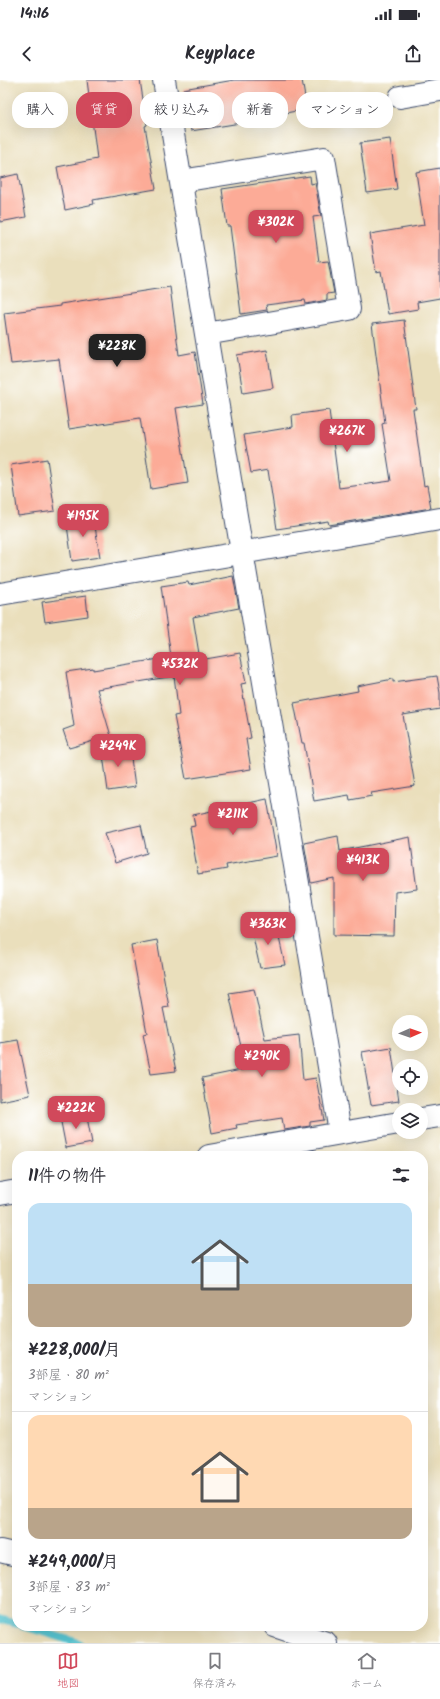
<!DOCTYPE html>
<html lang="ja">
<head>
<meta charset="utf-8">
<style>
  body { margin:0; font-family:Kalam,"Klee One",sans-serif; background:#f2f2f3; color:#2b2b33; height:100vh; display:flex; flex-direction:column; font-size:15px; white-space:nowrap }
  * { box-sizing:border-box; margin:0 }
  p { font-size:13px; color:#7c7c81 }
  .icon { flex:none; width:22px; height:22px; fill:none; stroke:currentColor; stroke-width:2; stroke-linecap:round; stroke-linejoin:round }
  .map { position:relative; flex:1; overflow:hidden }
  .details { position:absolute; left:12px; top:1071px; width:416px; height:480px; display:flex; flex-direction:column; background:#fff; border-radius:16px; box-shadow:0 4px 16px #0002 }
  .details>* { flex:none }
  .top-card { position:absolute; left:12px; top:12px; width:416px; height:36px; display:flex; gap:8px }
  .needle { width:26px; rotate:88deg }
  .buttons { position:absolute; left:392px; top:935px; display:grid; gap:8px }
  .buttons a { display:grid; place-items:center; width:36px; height:36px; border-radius:50%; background:#fff; box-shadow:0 4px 16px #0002; font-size:20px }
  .price { position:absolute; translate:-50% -34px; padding:0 9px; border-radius:8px; background:#d1495b; color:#fff; font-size:13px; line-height:26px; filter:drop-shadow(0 1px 2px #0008) }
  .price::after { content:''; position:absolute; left:50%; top:24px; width:12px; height:9px; margin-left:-6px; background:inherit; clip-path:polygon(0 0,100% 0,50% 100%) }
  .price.on { background:#222; color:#fff }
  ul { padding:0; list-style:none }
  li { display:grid; align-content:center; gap:8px; height:212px; padding:0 16px }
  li+li { border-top:1px solid #e1e1e2 }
  li span { display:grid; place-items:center; height:124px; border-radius:12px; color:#555 }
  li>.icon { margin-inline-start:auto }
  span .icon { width:72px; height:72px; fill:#fffc; stroke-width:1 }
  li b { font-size:17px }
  h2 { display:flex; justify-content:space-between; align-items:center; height:48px; padding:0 16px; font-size:17px }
  .tag { padding:0 14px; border-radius:16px; background:#fff; box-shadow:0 4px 16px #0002; font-size:14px; line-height:36px }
  .tag.on { background:#d1495b; color:#fff }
  .status { display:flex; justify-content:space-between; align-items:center; height:28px; padding:0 20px; background:#fff; direction:ltr }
  .status svg { height:11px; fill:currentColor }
  header { display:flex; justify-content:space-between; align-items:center; height:52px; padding:0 16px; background:#fff; font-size:18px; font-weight:700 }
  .tabs { display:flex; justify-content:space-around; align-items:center; height:56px; border-top:1px solid #e1e1e2; background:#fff; font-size:11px; color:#7c7c81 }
  .tabs a { display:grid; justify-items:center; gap:2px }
  .tabs .on { color:#d1495b }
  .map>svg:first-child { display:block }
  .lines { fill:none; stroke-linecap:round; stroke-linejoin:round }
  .stream { stroke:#58c4d0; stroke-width:8 }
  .building { fill:#fcab97 }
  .minor-casing { stroke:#3a496c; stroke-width:24 }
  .tertiary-casing { stroke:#3a496c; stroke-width:24 }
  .minor { stroke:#fff; stroke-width:22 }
  .tertiary { stroke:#fff; stroke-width:22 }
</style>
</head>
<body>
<div class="status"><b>14:16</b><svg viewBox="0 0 49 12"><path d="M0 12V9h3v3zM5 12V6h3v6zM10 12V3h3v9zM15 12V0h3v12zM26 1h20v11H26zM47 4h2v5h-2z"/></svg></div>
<header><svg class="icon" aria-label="back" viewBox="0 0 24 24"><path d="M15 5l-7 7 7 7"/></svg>Keyplace<svg class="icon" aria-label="share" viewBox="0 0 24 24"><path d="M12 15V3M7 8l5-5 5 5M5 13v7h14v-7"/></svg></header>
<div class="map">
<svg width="440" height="1563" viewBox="0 0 440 1563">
  <rect width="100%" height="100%" fill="#fff"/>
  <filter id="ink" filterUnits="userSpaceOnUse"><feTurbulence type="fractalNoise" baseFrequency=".025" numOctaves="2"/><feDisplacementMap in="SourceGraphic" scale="8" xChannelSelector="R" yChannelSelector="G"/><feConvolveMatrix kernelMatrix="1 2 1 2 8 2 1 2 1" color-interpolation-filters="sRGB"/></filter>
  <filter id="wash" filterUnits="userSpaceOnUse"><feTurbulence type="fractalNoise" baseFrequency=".012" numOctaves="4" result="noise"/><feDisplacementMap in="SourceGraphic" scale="16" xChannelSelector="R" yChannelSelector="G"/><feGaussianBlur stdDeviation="0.9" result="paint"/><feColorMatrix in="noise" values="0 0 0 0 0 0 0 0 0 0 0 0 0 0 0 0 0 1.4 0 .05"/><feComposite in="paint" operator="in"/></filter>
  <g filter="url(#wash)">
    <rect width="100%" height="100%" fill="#eadfbc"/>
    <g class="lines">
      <path class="stream" d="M0 1539 17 1544
        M23 1546 79 1563"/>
    </g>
    <g id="blocks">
      <path class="building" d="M87 0H140L147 45 145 46 156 109 93 120 94 124 65 130 57 87 97 79Z
        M234 0H302L307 29 259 38V40L191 51 183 9Z
        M390 59 397 109 367 113 360 63Z
        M440 88V218L417 222 418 229 388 234 381 191 376 192 370 154 424 145 416 92Z
        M18 94 26 137 0 142V98Z
        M310 96 311 104 315 103 321 136 313 137 319 182 328 181 334 213 327 214V220L306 224 305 220 266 225 267 230 241 234 230 146H227L222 109Z
        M170 207 179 275 195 272 203 324 176 328 188 403 151 409 140 338 69 349 59 279 11 284 4 233 60 226V224Z
        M404 240 416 329H413L424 406 427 405 431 428 329 445 328 441 277 449 268 390 251 393 244 355 293 347 292 335 329 330 339 408 391 401 382 344 385 343 372 244Z
        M267 270 273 308 243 313 237 275Z
        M47 379 55 431 18 436 11 385Z
        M93 434 100 477 72 481 66 438Z
        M233 496 239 528 193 537 200 580 240 573 246 603 241 604 251 658 246 659 251 689 186 699 174 636 179 635 174 596 97 609 111 656 69 668 63 650 74 646 66 592 93 588V590L171 577 161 506 188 502 189 505Z
        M86 516 88 536 45 542 42 522Z
        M437 596 440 613V629L403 635 415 706 371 713 372 716 350 720 349 715 314 721 304 663H302L294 623 358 611 357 606 393 599V602Z
        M129 664 135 707 108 711 102 668Z
        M267 719 277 776 226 785 227 789 198 794 190 747 195 746 193 735Z
        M141 745 147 773 115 783 105 753Z
        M338 756 340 771 410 757 417 809 395 812 394 856 334 855V798L311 803 304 763Z
        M276 844 285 885 260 888 251 848Z
        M157 860 169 927 163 928 176 991 151 994 143 954 147 953 131 865Z
        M254 909 265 959 299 955 303 1000 316 998 324 1040 310 1042V1046L284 1050 282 1038 236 1045 237 1048 212 1053 202 998 246 989 229 913Z
        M18 960 30 1015 0 1021V963Z
        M391 967 399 1021 371 1025 362 972Z
        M86 1032 92 1063 66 1068 60 1037Z
        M314 1070 315 1076H289V1075Z"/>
    </g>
  </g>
  <g filter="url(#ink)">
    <use href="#blocks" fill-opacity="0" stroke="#3a496c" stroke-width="1"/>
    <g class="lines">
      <g class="minor-casing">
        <path id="minor" d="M164 0 242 472 340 1052
          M400 17 440 10
          M181 101 324 78 349 229 206 254
          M0 514 440 439
          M421 1039 440 1036
          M209 1076 399 1043
          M0 1114 17 1111"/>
      </g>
      <g class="tertiary-casing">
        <path id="tertiary" d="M0 1471 17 1475
          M275 1546 326 1563"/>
      </g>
      <use href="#minor" class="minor"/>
      <use href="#tertiary" class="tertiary"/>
    </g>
  </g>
</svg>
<div class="buttons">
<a><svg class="needle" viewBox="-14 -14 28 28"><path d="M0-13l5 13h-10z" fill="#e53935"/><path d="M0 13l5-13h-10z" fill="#7c7c81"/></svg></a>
<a><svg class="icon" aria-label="locate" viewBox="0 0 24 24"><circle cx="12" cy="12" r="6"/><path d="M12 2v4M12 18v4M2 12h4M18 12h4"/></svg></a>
<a><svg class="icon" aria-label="layers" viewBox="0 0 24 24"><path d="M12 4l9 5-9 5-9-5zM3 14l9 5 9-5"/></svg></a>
</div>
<b class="price" style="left:276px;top:164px">¥302K</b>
<b class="price on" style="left:117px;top:288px">¥228K</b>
<b class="price" style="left:347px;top:373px">¥267K</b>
<b class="price" style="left:83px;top:458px">¥195K</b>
<b class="price" style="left:180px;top:606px">¥532K</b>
<b class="price" style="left:118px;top:688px">¥249K</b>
<b class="price" style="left:233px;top:756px">¥211K</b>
<b class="price" style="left:363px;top:802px">¥413K</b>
<b class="price" style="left:268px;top:866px">¥363K</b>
<b class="price" style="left:262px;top:998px">¥290K</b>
<b class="price" style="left:76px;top:1050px">¥222K</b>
<div class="top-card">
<a class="tag">購入</a>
<a class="tag on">賃貸</a>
<a class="tag">絞り込み</a>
<a class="tag">新着</a>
<a class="tag">マンション</a>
</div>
<section class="details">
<h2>11件の物件<svg class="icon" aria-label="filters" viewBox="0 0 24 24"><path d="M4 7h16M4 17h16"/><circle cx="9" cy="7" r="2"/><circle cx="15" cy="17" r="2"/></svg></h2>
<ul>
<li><span style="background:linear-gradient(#bfe0f5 65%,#b9a48a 0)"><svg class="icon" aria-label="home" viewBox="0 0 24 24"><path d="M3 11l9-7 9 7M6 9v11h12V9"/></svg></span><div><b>¥228,000/月</b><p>3部屋 · 80 m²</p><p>マンション</p></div></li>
<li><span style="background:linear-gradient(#ffd9b3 75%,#b9a48a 0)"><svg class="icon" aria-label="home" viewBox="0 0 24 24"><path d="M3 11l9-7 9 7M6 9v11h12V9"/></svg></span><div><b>¥249,000/月</b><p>3部屋 · 83 m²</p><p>マンション</p></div></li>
</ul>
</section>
</div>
<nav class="tabs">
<a class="on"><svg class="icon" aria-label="map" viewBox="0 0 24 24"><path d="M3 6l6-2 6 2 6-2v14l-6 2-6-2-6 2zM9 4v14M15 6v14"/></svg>地図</a>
<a><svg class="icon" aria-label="saved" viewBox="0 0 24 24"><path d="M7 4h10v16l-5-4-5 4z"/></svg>保存済み</a>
<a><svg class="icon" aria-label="home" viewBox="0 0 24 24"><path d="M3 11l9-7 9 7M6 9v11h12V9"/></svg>ホーム</a>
</nav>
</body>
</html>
